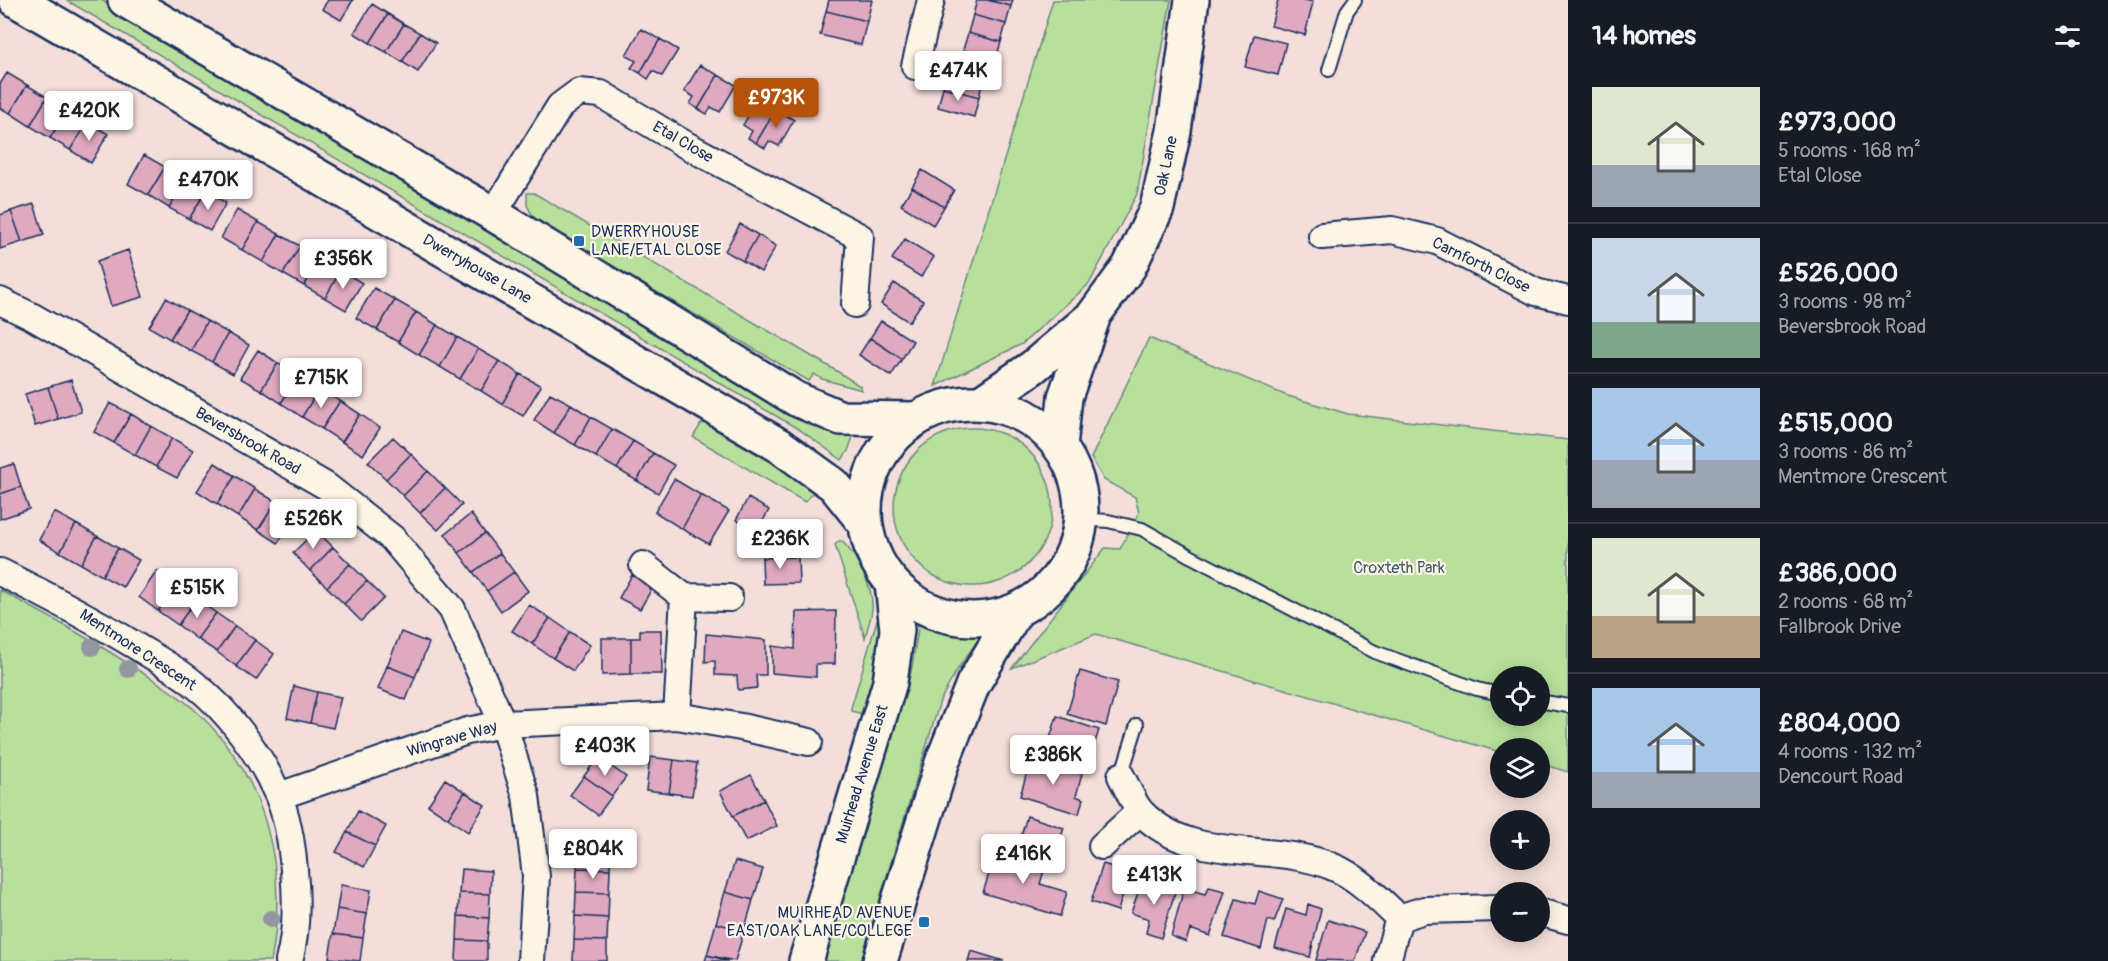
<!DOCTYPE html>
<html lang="en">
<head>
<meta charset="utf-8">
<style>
  body { margin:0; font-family:Pangolin,sans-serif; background:#242831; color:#f1f3f6; height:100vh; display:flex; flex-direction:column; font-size:22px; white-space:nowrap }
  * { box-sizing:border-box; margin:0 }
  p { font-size:20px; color:#9ea1a6 }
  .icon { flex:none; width:33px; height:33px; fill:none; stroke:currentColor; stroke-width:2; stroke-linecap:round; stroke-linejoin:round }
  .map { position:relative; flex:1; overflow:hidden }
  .details { display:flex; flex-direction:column; background:#171b24; width:540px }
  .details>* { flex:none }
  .controls { position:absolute; left:1490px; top:666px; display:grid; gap:12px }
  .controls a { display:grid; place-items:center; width:60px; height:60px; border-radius:50%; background:#171b24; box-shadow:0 3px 15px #0003; font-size:30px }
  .price { position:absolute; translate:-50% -51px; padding:0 14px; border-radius:6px; background:#fff; color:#222; font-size:20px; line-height:39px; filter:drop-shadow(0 2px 3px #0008) }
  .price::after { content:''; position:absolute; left:50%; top:36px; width:18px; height:14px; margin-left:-9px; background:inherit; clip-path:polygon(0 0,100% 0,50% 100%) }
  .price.current { background:#b45309; color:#fff }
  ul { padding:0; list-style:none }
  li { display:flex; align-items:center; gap:18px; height:150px; padding:0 24px }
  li+li { border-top:2px solid #363941 }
  li span { display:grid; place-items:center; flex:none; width:168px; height:120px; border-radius:0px; color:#555 }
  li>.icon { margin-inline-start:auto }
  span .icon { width:72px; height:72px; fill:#fffc; stroke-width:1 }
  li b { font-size:26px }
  h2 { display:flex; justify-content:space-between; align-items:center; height:72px; padding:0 24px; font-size:26px }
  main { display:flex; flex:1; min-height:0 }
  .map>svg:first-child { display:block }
  .green { fill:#b8e09c; stroke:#6a887d; stroke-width:1.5; fill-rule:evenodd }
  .building { fill:#dfa9c0; stroke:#1b2f5e; stroke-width:1.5 }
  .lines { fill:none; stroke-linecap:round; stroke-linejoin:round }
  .lane-casing { stroke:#1b2f5e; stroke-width:16 }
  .street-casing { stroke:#1b2f5e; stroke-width:30 }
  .secondary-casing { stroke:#1b2f5e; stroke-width:38 }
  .lane { stroke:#fcf5e5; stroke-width:12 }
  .street { stroke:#fcf5e5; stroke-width:26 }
  .secondary { stroke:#fcf5e5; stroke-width:33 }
  .tree { fill:#92969f }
  .poi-dot { fill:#1f6fb2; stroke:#fcf5e5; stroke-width:2 }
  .labels { text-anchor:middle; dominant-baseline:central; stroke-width:4.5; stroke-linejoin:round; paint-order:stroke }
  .street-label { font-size:16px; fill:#1b2f5e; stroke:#fcf5e5 }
  .poi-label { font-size:16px; fill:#1b2f5e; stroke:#fcf5e5; text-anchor:start }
  .park-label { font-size:16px; fill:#425b6e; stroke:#fcf5e5 }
</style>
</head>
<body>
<main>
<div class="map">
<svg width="1568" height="961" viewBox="0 0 1568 961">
  <rect width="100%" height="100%" fill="#f3deda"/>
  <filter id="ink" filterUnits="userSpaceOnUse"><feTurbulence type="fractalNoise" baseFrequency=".0167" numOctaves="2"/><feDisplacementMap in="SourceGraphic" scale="12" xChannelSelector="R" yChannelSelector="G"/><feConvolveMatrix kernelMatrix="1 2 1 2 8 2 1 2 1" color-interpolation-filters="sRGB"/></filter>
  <g filter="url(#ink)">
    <path class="green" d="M66 0H101L774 399 854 434 848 451 842 460 800 430Z
      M1053 0H1171L1137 194 1089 284 1022 344 935 386Z
      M527 193H534L835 370 860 386 862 390 822 379 814 374 809 381 535 221 527 205Z
      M1149 338 1285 395 1348 414 1568 440V772L1539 763V748H1500V752L1096 634 1012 668 1105 548 1120 549 1139 513 1135 497 1104 480 1091 458ZM1500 676H1539V716H1500Z
      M708 421 791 472 813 492 805 502 693 437 701 424Z
      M894 507a79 79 0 1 1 158 0a79 79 0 1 1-158 0Z
      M839 541H842C857 557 874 587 872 610 871 619 867 629 865 638L835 545Z
      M0 590C48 616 96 642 141 672 160 684 180 696 197 712 266 776 289 870 271 961H0Z
      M916 614C939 626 959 630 985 630L956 672 940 701 861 961H823L911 672 918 629Z
      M877 620H883L880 661 863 714 851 711V708Z"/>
    <path class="building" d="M328 0H353L341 20 322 9Z
      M829 0H872L867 21 826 11Z
      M977 0H987L1011 6 1006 24 973 15Z
      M987 0H1013L1011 6Z
      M1278 0H1305L1313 2 1305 35 1271 26Z
      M372 4 388 14 370 43 354 33Z
      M826 11 867 21 861 45 820 35Z
      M388 14 404 24 386 52 370 43Z
      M973 15 1006 24 1001 42 968 33Z
      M404 24 420 33 402 62 386 52Z
      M641 29 660 39 640 73 631 68 636 61 626 55Z
      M420 33 436 43 418 72 402 62Z
      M968 33 1001 42 996 59 963 50Z
      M1254 35 1286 43 1278 75 1245 67Z
      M660 39 678 50 662 76 653 71 648 79 640 73Z
      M700 65 718 75 698 109 690 104 694 97 684 91Z
      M949 67 984 76 979 97 943 87Z
      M7 73 27 85 10 113 0 108V84Z
      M718 75 736 85 720 112 711 107 707 114 698 109Z
      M27 85 47 97 30 126 10 113Z
      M943 87 979 97 974 117 938 107Z
      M47 97 68 110 50 138 30 126Z
      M758 99 776 109 756 143 748 138 752 131 743 125Z
      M776 109 794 120 779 146 769 141 765 148 756 143Z
      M68 110 88 122 70 150 50 138Z
      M88 122 108 134 91 163 70 150Z
      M144 155 165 167 148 195 128 184Z
      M165 167 185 179 169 208 148 195Z
      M922 170 954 190 944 207 912 187Z
      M185 179 206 191 189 219 169 208Z
      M912 187 944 207 933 225 901 205Z
      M206 191 226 203 210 231 189 219Z
      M34 204 44 235 22 242 11 211Z
      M237 210 258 222 242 250 221 238Z
      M11 211 22 242 0 249V215Z
      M258 222 279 234 263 262 242 250Z
      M740 224 758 235 743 261 725 251Z
      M279 234 300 246 283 274 263 262Z
      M758 235 776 246 761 272 743 261Z
      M905 239 934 257 921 277 892 259Z
      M300 246 321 258 304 286 283 274Z
      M128 250 143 297 111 306 97 261Z
      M321 258 341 270 325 298 304 286Z
      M341 270 362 283 346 310 325 298Z
      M894 283 923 301 909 322 881 304Z
      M374 288 395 300 377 330 356 318Z
      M166 298 187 310 170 339 149 327Z
      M395 300 416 312 398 342 377 330Z
      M187 310 207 321 191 351 170 339Z
      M416 312 437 325 419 355 398 342Z
      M207 321 228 333 212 362 191 351Z
      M881 321 913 341 902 359 870 338Z
      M437 325 457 337 440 367 419 355Z
      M228 333 249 345 233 374 212 362Z
      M457 337 478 349 460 379 440 367Z
      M870 338 902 359 891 376 859 355Z
      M478 349 499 361 481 391 460 379Z
      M258 350 278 363 261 390 240 378Z
      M499 361 520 374 502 404 481 391Z
      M278 363 299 376 281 403 261 390Z
      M520 374 541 386 523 416 502 404Z
      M299 376 319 389 302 417 281 403Z
      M71 380 81 412 58 419 48 387Z
      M48 387 58 419 35 426 25 394Z
      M319 389 340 401 322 429 302 417Z
      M550 393 571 404 554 433 534 420Z
      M340 401 360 414 342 442 322 429Z
      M110 403 131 414 114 443 94 432Z
      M571 404 591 417 575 445 554 433Z
      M131 414 151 426 135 455 114 443Z
      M360 414 380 428 363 455 342 442Z
      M591 417 612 429 596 457 575 445Z
      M151 426 172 438 156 467 135 455Z
      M612 429 633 441 617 469 596 457Z
      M393 437 411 454 386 479 368 462Z
      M172 438 193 450 177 478 156 467Z
      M633 441 653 453 637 481 617 469Z
      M653 453 674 465 658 493 637 481Z
      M411 454 428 471 403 496 386 479Z
      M215 463 235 476 217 504 197 491Z
      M14 464 21 487 0 494V468Z
      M428 471 445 488 420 513 403 496Z
      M235 476 255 489 238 517 217 504Z
      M674 479 701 495 682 529 655 512Z
      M21 487 29 509 0 519V494Z
      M445 488 462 505 438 530 420 513Z
      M255 489 276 502 258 530 238 517Z
      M701 495 729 511 709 544 682 529Z
      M748 498 769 510 756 533 736 520Z
      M276 502 296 515 278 543 258 530Z
      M54 512 76 524 60 552 39 540Z
      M471 514 485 533 459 553 445 534Z
      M76 524 97 536 81 564 60 552Z
      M316 530 333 547 310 571 293 553Z
      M798 532V557L762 558V533Z
      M485 533 500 553 473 572 459 553Z
      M97 536 118 548 102 576 81 564Z
      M333 547 350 564 327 587 310 571Z
      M118 548 139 560 123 587 102 576Z
      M500 553 514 572 487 591 473 572Z
      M798 557 799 583 763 584 762 558Z
      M350 564 367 581 344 604 327 587Z
      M157 571 177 585 158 611 139 597Z
      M514 572 528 591 501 611 487 591Z
      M632 575 653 587 640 609 619 598Z
      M367 581 384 598 361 621 344 604Z
      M177 585 196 599 178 625 158 611Z
      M196 599 216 613 197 639 178 625Z
      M529 605 550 618 532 644 512 631Z
      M836 611 835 664H816V677L772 673V646L795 649 796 612Z
      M216 613 235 626 217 652 197 639Z
      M550 618 570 632 553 658 532 644Z
      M235 626 255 640 236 666 217 652Z
      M640 630H661L662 674H631V638H640Z
      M401 632 429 643 415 677 387 666Z
      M570 632 590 645 573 671 553 658Z
      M706 634 766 640V675H756L757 688 738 690 737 676 715 675V661L705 662Z
      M602 638H631V674L602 675Z
      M255 640 274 654 256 680 236 666Z
      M387 666 415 677 406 700 378 689Z
      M1080 671 1118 682 1106 726 1067 714Z
      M294 686 317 692 310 723 287 718Z
      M317 692 341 697 333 728 310 723Z
      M1057 716 1099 730 1087 768 1045 754Z
      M598 757 626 777 612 796 584 776Z
      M650 757 674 760 669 793 646 790Z
      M1031 759 1082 774 1076 796 1083 799 1079 814 1020 796Z
      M674 760 697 763 692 796 669 793Z
      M751 775 764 800 733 816 720 791Z
      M584 776 612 796 598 815 570 795Z
      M445 779 465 792 448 818 428 805Z
      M465 792 485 805 468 832 448 818Z
      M764 800 777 826 746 841 733 816Z
      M358 811 386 826 375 846 347 832Z
      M1027 816 1064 828 1055 854 1019 843Z
      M347 832 375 846 364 867 336 852Z
      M578 844 611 845 610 869 577 868Z
      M996 851 1045 867 1040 884 1067 892 1060 916 983 893Z
      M735 861 763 869 753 900 725 892Z
      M1103 864 1129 872 1118 911 1091 902Z
      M577 868 610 869 609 893 576 892Z
      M461 869 491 871 490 894 459 893Z
      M1142 881 1158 886 1160 884 1176 889 1161 938 1146 933 1149 919 1131 913Z
      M341 885 371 890 367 914 337 909Z
      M1209 887 1225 891 1210 936 1190 929 1186 942 1171 936 1184 888 1205 894Z
      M1259 891 1283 899 1274 922 1268 920 1261 949 1224 937 1236 899 1255 904Z
      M576 892 609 893 608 918 575 916Z
      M725 892 753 900 744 931 716 923Z
      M459 893 490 894 489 918 458 916Z
      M1308 904 1321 909 1310 957 1275 948 1286 909 1306 915Z
      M337 909 367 914 363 938 333 934Z
      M458 916 489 918 487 941 457 940Z
      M575 916 608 918 607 941 574 940Z
      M1328 920 1365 932 1355 961 1316 960Z
      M716 923 744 931 735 961 707 955Z
      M333 934 363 938 360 961 329 958Z
      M457 940 487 941V961H456Z
      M574 940 607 941V961H573Z
      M971 951 1004 961H968Z
      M707 955 728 961H705Z"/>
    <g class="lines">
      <g class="lane-casing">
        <path id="lane" d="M1329 70 1347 11 1355 0
          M1081 519 1108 521 1142 529 1190 556 1375 652 1477 689 1500 694
          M1539 701 1568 706
          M1121 776 1137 725"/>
      </g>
      <g class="street-casing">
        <path id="street" d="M915 66 931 0
          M493 214 560 106 579 92 601 94 686 145 860 237 855 304
          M1322 236 1392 230 1437 241 1536 292 1568 300
          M0 301 33 317 326 486 392 538 452 609 503 724 526 796 536 876 531 961
          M643 565 684 597
          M0 572C46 595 92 619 136 646 155 658 176 669 193 683 229 711 260 754 278 795 288 818 292 846 294 870 297 901 297 931 289 961
          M677 716 684 597 729 598
          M1121 776C1127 787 1133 803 1141 812 1192 865 1269 841 1331 866 1357 876 1379 899 1399 918
          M279 796 467 731 503 724 677 716 741 727 809 742
          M1102 846 1140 811
          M1539 912 1568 920
          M1399 918 1424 910 1500 908
          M1387 961 1399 918"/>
      </g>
      <g class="secondary-casing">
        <path id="secondary" d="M16 0 780 446 834 485 862 520
          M125 0 493 214 796 399 841 418 916 419
          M982 402 1033 367 1093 316 1129 267 1157 208 1174 131 1192 0
          M865 511a108 108 0 1 1 216 0a108 108 0 1 1-216 0Z
          M1060 447 1065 397 1093 318
          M806 961 890 682 897 630 892 583
          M880 961 942 763 973 684 1015 613"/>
      </g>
      <use href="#lane" class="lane"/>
      <use href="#street" class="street"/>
      <use href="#secondary" class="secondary"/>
    </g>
    <g class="tree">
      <circle cx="92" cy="647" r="9"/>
      <circle cx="128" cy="669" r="9"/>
      <circle cx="271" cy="919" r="9"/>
    </g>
  </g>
  <g class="poi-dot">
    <rect x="573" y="235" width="12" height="12" rx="3"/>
    <rect x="918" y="916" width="12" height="12" rx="3"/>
  </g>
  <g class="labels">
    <g class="street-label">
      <text transform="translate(683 142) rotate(30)">Etal Close</text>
      <text transform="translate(1166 166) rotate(-78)">Oak Lane</text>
      <text transform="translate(1481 265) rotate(26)">Carnforth Close</text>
      <text transform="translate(477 269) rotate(30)">Dwerryhouse Lane</text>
      <text transform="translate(248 441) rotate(30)">Beversbrook Road</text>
      <text transform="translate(138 650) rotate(33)">Mentmore Crescent</text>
      <text transform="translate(452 739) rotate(-16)">Wingrave Way</text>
      <text transform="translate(862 774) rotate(-73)">Muirhead Avenue East</text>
    </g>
    <g class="poi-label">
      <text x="591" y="232">DWERRYHOUSE<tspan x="591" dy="18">LANE/ETAL CLOSE</tspan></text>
      <text x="912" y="913" text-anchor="end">MUIRHEAD AVENUE<tspan x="912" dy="18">EAST/OAK LANE/COLLEGE</tspan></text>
    </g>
    <g class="park-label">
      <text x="1399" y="568">Croxteth Park</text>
    </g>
  </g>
</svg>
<div class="controls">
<a><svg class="icon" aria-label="locate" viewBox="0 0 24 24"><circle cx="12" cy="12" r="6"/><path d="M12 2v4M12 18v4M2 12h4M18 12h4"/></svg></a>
<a><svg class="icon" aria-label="layers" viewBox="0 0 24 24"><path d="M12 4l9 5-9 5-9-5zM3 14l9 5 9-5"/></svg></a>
<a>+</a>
<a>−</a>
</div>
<b class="price" style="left:958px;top:102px">£474K</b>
<b class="price current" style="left:776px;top:129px">£973K</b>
<b class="price" style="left:89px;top:142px">£420K</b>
<b class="price" style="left:208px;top:211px">£470K</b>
<b class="price" style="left:343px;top:290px">£356K</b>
<b class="price" style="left:321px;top:409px">£715K</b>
<b class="price" style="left:313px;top:550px">£526K</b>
<b class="price" style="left:780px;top:570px">£236K</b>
<b class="price" style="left:197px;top:619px">£515K</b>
<b class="price" style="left:605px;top:777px">£403K</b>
<b class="price" style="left:1053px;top:786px">£386K</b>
<b class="price" style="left:593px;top:880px">£804K</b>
<b class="price" style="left:1023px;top:885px">£416K</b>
<b class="price" style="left:1154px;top:906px">£413K</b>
</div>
<section class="details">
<h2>14 homes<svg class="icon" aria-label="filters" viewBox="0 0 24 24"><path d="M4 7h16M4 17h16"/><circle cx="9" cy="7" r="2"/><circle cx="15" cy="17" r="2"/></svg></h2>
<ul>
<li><span style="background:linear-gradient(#dfe7d0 65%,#9aa5b1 0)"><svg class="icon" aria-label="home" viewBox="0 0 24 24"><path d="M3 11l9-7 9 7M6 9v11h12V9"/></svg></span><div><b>£973,000</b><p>5 rooms · 168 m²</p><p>Etal Close</p></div></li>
<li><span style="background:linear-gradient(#c9d6e8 70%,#7fa58c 0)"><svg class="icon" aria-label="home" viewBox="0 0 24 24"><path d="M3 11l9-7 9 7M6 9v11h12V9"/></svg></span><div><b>£526,000</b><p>3 rooms · 98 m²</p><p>Beversbrook Road</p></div></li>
<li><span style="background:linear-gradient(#a9c7e8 60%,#9aa5b1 0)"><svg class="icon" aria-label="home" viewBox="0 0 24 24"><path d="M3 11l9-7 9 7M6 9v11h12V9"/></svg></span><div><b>£515,000</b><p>3 rooms · 86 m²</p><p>Mentmore Crescent</p></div></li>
<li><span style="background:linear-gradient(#dfe7d0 65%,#b9a48a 0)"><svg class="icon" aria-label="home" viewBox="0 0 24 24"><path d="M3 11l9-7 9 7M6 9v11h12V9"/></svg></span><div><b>£386,000</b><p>2 rooms · 68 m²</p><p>Fallbrook Drive</p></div></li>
<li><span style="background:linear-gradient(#a9c7e8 70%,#9aa5b1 0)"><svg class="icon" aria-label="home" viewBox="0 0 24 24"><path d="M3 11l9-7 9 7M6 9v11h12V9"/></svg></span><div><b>£804,000</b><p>4 rooms · 132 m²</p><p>Dencourt Road</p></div></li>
</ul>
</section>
</main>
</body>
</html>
